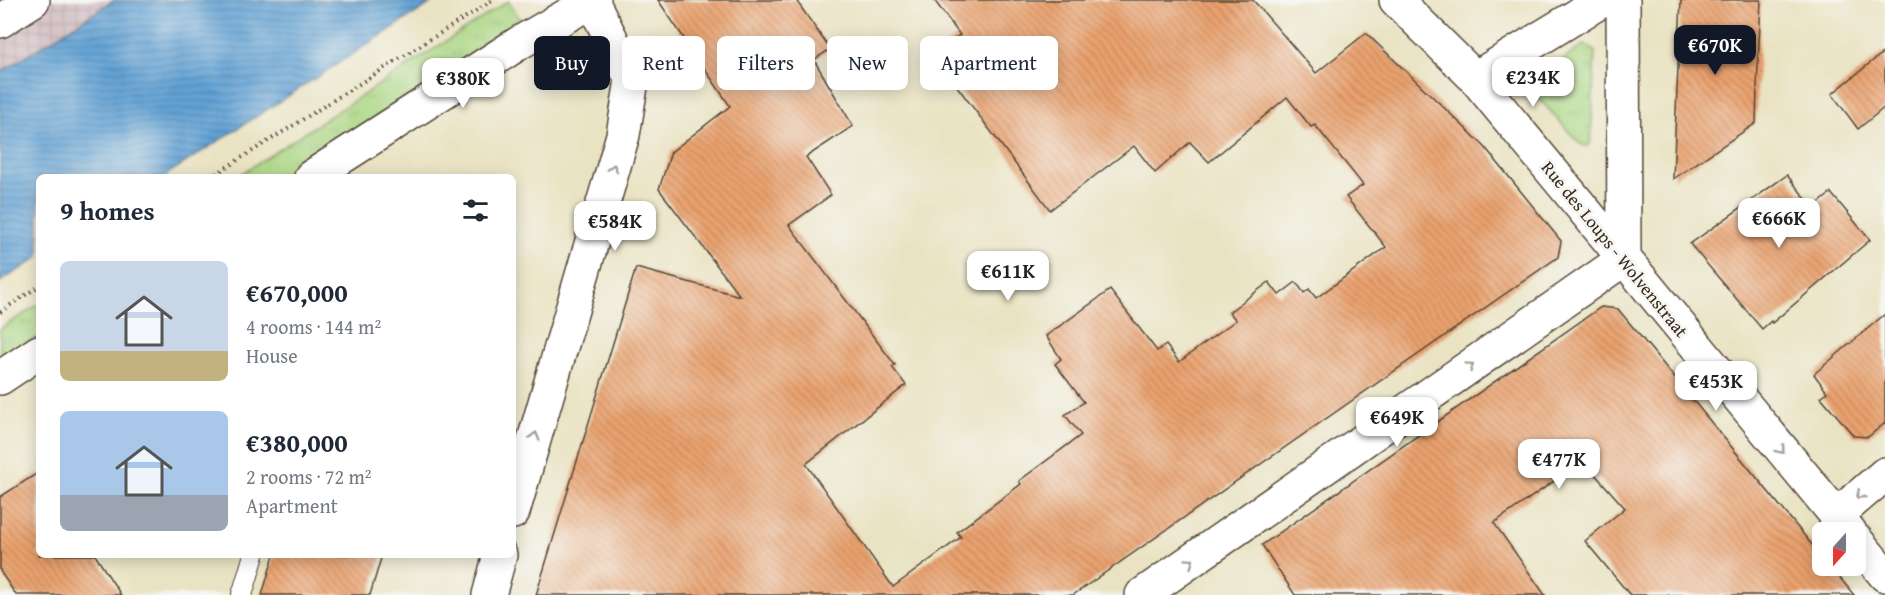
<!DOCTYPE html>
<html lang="en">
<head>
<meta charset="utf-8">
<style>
  body { margin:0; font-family:"Gentium Book Plus",serif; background:#f6f6f7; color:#1f2937; height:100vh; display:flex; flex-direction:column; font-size:22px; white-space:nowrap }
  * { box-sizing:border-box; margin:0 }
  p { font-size:20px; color:#747a83 }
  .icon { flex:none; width:33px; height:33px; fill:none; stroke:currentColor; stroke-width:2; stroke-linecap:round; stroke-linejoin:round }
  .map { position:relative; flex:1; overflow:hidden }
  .drawer { position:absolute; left:36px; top:174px; width:480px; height:384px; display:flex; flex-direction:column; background:#fff; border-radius:9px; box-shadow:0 3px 15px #0003 }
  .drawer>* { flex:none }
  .top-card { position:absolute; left:534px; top:36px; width:570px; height:54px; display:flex; gap:12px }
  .needle { width:39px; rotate:201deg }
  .buttons { position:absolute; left:1812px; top:522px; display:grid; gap:12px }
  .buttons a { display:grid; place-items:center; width:54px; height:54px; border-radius:9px; background:#fff; box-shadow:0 3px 15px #0003; font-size:30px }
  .price { position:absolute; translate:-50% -51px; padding:0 14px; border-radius:12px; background:#fff; color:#222; font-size:20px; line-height:39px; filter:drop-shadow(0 2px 3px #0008) }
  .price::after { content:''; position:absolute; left:50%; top:36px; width:18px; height:14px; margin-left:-9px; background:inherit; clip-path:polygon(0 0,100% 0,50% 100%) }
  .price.on { background:#111827; color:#fff }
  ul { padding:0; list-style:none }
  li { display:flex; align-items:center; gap:18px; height:150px; padding:0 24px }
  li span { display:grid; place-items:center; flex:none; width:168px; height:120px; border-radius:9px; color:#555 }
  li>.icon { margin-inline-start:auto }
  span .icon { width:72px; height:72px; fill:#fffc; stroke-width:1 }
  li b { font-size:26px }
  h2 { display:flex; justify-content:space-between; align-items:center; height:72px; padding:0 24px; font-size:26px }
  .pill { padding:0 21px; border-radius:9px; background:#fff; box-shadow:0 3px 15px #0003; font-size:21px; line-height:54px }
  .pill.on { background:#111827; color:#fff }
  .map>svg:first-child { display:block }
  .industrial { fill:url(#industrial-grid) }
  .grass { fill:url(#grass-tufts); stroke:#728050; stroke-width:1.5 }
  .water { fill:url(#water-rules); stroke:#4e667a; stroke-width:1.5 }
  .building { fill:url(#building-back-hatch) }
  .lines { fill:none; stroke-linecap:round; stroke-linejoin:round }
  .lane-casing { stroke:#554637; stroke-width:22 }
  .street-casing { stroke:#554637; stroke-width:36 }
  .path { stroke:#554637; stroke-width:4; stroke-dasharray:1.5 4.5; stroke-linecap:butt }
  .lane { stroke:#fff; stroke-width:20 }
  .street { stroke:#fff; stroke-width:33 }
  .oneway { stroke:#a79f9a }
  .labels { text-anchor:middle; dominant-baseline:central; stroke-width:6; stroke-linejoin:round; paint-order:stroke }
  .street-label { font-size:18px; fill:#3b2a1e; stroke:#f6f6f2 }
</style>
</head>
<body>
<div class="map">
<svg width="1885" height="595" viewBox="0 0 1885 595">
  <defs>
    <pattern id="industrial-grid" width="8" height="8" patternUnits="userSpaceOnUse" patternTransform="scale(1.5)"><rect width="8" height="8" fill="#d2bec3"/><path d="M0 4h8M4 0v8" fill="none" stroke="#b5a3a7"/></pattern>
    <pattern id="grass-tufts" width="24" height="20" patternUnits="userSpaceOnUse" patternTransform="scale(1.5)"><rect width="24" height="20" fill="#aad682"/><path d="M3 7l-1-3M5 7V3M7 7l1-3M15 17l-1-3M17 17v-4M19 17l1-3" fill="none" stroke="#93b870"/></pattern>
    <pattern id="water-rules" width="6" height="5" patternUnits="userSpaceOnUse" patternTransform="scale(1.5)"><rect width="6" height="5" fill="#62a2d5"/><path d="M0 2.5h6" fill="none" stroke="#5284ac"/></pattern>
    <pattern id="building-back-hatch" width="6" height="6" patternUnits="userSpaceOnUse" patternTransform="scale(1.5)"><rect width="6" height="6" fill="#eaa26e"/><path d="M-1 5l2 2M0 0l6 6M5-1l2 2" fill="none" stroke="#bf845a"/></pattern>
  </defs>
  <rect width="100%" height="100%" fill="#f6f6f2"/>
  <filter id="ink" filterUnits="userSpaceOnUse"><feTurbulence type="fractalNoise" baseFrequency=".0167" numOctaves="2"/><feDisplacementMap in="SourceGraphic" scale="12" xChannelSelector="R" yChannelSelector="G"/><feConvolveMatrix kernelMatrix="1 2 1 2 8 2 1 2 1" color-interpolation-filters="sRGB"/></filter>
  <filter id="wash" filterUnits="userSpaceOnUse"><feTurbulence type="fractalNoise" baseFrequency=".008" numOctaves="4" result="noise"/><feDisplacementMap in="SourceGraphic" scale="24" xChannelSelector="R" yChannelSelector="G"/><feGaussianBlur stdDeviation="1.35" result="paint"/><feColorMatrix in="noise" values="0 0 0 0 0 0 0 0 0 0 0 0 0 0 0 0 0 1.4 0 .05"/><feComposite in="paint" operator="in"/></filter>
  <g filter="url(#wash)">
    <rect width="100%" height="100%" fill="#eae3c3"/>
    <path class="industrial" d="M0 0H114L0 73Z"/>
    <path class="grass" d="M508 1 523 23 284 177H236Z
      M1583 45 1590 47 1595 52 1591 140 1589 145 1585 146 1580 144 1534 93 1532 89 1535 81Z
      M39 304V336L0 361V329Z"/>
    <path class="water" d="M114 0H436L163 177H39V257L0 282V73Z"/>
    <g id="blocks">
      <path class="building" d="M658 0H796L830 49 814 60 853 126 806 157 831 195 789 225 895 365 892 367 906 385 806 464 893 587 961 537 957 532 1021 484 1019 481 1081 435 1065 415 1084 402 1055 364 1061 359 1046 336 1110 290 1157 351 1166 345 1179 362 1236 320 1229 312 1269 282 1279 295 1296 282 1304 293 1309 289 1316 298 1386 247 1346 197 1363 185 1315 125 1311 127 1287 97 1209 162 1190 142 1155 173 1134 146 1050 210 932 53 960 35 934 0H1253L1316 73 1366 33 1484 146 1561 241 1558 257 1073 595H536L636 268 740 296 659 189 671 152 730 106Z
        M1681 0H1761L1757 88 1756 123 1673 179Z
        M1885 51V107L1858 129 1832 94Z
        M1787 175 1813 208 1831 193 1870 240 1772 323 1771 321 1762 329 1690 244Z
        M1601 307 1618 309 1822 557V566H1830L1854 595H1630L1585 541 1625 508 1583 461 1494 523 1545 595H1295L1262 545Z
        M1885 314V423L1868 437 1854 436 1821 397 1827 392 1814 374Z
        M39 472V555H95L121 595H16L0 571V497Z
        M274 555H382L370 595H262Z"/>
    </g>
  </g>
  <g filter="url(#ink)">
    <use href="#blocks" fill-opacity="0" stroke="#554637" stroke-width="1.5"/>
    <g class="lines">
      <g class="lane-casing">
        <path id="lane" d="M242 595 254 555"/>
      </g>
      <g class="street-casing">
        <path id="street" d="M1396 0 1475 78 1850 532
          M1623 0 1624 259
          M0 21 33 0
          M1475 78 1603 0
          M311 177 519 43 594 0
          M0 378 39 352
          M513 512 623 135 632 80 592 1
          M1836 516 1885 474
          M1856 540 1885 575
          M489 595 500 555
          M1142 595 1624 259"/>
      </g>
      <path class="path" d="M211 177 493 0
        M0 312 39 286"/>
      <use href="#lane" class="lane"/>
      <use href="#street" class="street"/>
    </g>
    <defs><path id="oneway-chevron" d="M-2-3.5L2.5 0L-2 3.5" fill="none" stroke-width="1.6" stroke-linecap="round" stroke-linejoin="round" transform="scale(1.5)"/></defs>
    <g class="oneway">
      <use href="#oneway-chevron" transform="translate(613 168) rotate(-74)"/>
      <use href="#oneway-chevron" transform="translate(1470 366) rotate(-35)"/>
      <use href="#oneway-chevron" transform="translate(535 436) rotate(-74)"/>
      <use href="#oneway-chevron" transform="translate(1781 450) rotate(50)"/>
      <use href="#oneway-chevron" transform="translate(1860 495) rotate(139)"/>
      <use href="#oneway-chevron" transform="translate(1190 562) rotate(-35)"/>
    </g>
  </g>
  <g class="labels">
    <g class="street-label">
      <text transform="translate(1615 249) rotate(51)">Rue des Loups - Wolvenstraat</text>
    </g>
  </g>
</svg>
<div class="buttons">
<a><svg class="needle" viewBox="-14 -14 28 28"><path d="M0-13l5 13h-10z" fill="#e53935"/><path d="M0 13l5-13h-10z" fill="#747a83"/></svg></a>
</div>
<b class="price on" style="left:1715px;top:76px">€670K</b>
<b class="price" style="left:1533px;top:108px">€234K</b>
<b class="price" style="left:463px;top:109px">€380K</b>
<b class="price" style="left:1779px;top:249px">€666K</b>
<b class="price" style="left:615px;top:252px">€584K</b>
<b class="price" style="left:1008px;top:302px">€611K</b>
<b class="price" style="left:1716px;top:412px">€453K</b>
<b class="price" style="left:1397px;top:448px">€649K</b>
<b class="price" style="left:1559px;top:490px">€477K</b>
<div class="top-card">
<a class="pill on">Buy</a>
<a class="pill">Rent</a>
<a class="pill">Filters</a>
<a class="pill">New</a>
<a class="pill">Apartment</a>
</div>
<section class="drawer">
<h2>9 homes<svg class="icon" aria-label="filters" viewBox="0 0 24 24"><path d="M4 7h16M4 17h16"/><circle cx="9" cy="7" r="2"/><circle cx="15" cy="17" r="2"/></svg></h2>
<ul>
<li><span style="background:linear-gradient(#c9d6e8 75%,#c2b280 0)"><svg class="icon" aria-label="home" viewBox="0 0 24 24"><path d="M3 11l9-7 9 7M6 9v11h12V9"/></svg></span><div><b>€670,000</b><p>4 rooms · 144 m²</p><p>House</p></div></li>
<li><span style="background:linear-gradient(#a9c7e8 70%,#9aa5b1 0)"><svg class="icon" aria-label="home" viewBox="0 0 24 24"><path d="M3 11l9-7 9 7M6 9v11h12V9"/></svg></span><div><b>€380,000</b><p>2 rooms · 72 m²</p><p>Apartment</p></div></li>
</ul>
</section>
</div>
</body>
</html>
